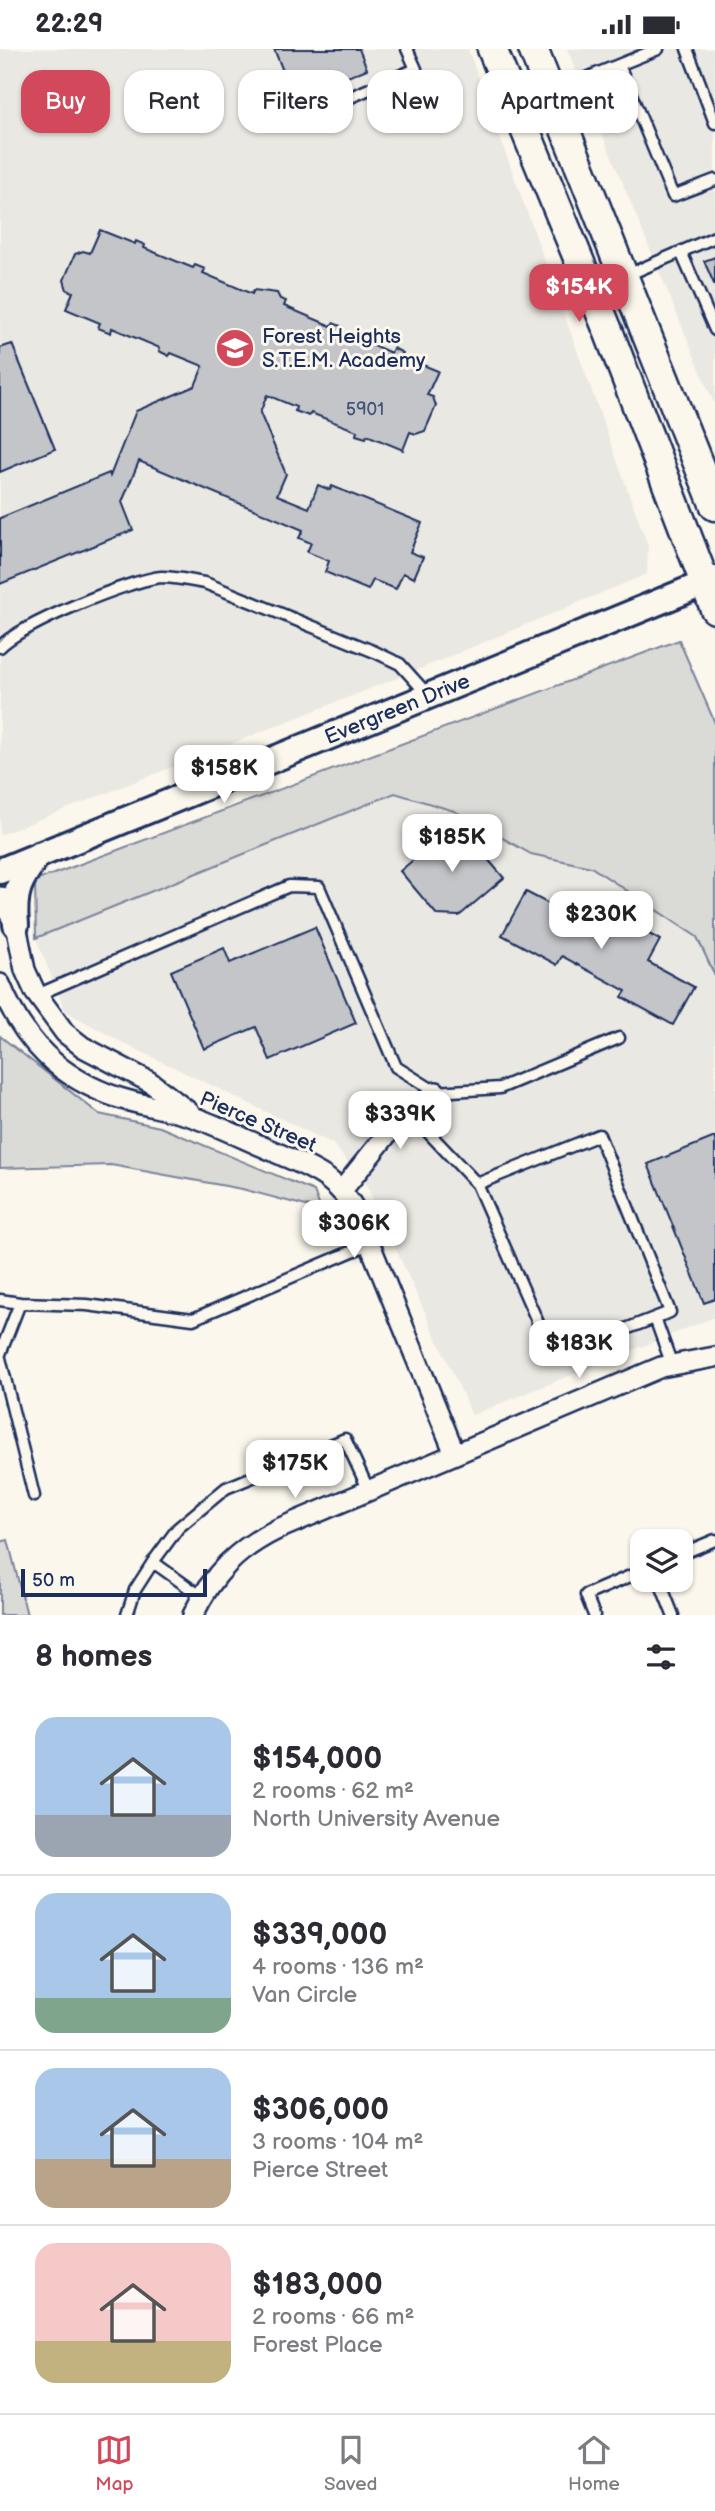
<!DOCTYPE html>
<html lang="en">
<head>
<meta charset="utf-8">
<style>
  body { margin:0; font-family:"Balsamiq Sans",sans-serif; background:#f2f2f3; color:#2b2b33; height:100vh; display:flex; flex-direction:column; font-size:26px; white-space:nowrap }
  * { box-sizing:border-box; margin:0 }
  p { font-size:23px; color:#7c7c81 }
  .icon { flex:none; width:38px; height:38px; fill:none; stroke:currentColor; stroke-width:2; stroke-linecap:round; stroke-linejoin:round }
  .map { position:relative; height:1566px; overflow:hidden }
  .panel { display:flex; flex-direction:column; background:#fff; flex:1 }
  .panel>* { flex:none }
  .top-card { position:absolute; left:21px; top:21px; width:674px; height:63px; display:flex; gap:14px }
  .controls { position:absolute; left:630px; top:1480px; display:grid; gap:14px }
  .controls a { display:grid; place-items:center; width:63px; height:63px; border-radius:14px; background:#fff; box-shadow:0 2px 5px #0004; font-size:35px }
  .scale { position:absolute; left:21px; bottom:18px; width:186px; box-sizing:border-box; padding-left:7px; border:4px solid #1b2f5e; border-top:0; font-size:19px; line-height:24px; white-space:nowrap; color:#1b2f5e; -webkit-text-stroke:5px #fbf7ec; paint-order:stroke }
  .price { position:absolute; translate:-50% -60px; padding:0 16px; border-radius:14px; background:#fff; color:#222; font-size:23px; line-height:46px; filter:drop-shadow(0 2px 4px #0008) }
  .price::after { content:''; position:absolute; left:50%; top:42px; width:21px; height:16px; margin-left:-10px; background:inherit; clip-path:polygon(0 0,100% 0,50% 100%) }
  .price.selected { background:#d1495b; color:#fff }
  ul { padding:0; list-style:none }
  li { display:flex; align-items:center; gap:21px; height:175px; padding:0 35px }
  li+li { border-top:2px solid #e1e1e2 }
  li span { display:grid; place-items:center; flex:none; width:196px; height:140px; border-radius:21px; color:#555 }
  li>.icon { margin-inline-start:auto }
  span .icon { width:84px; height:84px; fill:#fffc; stroke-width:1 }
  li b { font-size:30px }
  h2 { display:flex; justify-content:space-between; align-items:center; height:84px; padding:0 35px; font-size:30px }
  .tag { padding:0 24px; border-radius:21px; background:#fff; box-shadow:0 2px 5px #0004; font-size:24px; line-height:63px }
  .tag.selected { background:#d1495b; color:#fff }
  .status { display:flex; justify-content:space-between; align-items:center; height:49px; padding:0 35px; background:#fff; direction:ltr }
  .status svg { height:19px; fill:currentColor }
  .dock { display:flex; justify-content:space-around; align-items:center; height:98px; border-top:2px solid #e1e1e2; background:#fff; font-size:19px; color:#7c7c81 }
  .dock a { display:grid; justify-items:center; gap:4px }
  .dock .selected { color:#d1495b }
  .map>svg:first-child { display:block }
  .built { fill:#eae8e2 }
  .green { fill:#dadad7; stroke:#7a849a; stroke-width:2 }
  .building { fill:#c3c5c9; stroke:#1b2f5e; stroke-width:2 }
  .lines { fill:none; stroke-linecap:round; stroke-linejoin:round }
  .service-casing { stroke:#1b2f5e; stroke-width:15 }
  .minor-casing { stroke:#1b2f5e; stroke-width:24 }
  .tertiary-casing { stroke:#1b2f5e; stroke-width:30 }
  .secondary-casing { stroke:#1b2f5e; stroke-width:33 }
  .service { stroke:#fbf7ec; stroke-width:10 }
  .minor { stroke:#fbf7ec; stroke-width:19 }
  .tertiary { stroke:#fbf7ec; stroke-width:24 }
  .secondary { stroke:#fbf7ec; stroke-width:28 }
  .labels { text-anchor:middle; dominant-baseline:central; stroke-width:6; stroke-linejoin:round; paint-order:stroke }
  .number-label { font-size:18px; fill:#455479 }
  .poi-label { font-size:21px; fill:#1b2f5e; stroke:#fbf7ec; text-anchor:start }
  .street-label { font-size:21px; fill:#1b2f5e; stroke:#fbf7ec }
</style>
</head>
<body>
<div class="status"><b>22:29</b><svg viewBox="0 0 49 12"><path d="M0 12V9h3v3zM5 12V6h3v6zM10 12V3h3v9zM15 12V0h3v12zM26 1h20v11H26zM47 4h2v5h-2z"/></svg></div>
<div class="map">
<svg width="715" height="1566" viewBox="0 0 715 1566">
  <rect width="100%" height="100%" fill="#fbf7ec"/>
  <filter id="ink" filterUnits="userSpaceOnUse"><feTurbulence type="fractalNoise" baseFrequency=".0143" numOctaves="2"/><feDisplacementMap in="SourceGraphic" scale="14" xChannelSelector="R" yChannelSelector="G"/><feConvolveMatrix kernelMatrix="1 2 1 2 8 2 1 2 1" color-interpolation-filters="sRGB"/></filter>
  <g filter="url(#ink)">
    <path class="built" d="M0 0H468L648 497 647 525 410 624 0 786Z
      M567 0H715V357Z
      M395 744 454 762 531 805 591 818 698 888 715 927V1268L472 1366 366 1135 333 1095 123 994 65 962 36 889Z"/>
    <path class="green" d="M679 591 715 674V927L697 888 591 818 531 805 454 762 395 744 36 889 35 832Z
      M0 987 99 1065 160 1078 314 1142 321 1161 242 1140 111 1116 0 1119Z
      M8 1491 27 1566H0V1493Z"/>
    <path class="building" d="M274 0H359L367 20 340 31 342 36 322 45 319 38 294 49Z
      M100 181 135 195 136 192 145 196 144 199 193 219 195 216 205 220 203 224 252 245 254 241 277 244 280 250 286 252 284 257 331 277 333 274 343 278 341 282 391 304 393 299 403 304 401 307 438 322 427 346 433 348 436 357 425 382 416 385 410 383 403 401 367 386 366 389 356 386 357 382 311 364 309 367 295 362 296 358 267 346 260 364 286 425 277 446 309 459 318 436 330 441 332 437 422 474 410 503 423 508 414 529 403 524 396 540 373 531 368 541 325 523 329 512 307 503 311 494 299 489 303 481 139 412 122 453 133 481 0 535V469L109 424 110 427 136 362 195 337 203 317 171 304 169 307 159 302 160 299 112 279 111 284 98 279 100 274 66 260 73 243 67 241 64 231 75 205 83 202 90 204Z
      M715 208V237L704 212Z
      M12 295 55 400 0 423V299Z
      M457 774 504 829 459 867 437 866 400 822Z
      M526 843 572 867 582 848 660 891 648 913 694 938 673 976 622 948 626 942 562 907 557 916 502 886Z
      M315 878 356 974 270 1011 256 978 204 1000 171 922 224 899 230 914Z
      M715 1088V1250L704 1254 648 1115Z"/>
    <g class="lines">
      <g class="service-casing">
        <path id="service" d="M687 0 715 74
          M619 16 673 147 715 131
          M552 43 658 0
          M339 53 416 20 407 0
          M681 203 715 281
          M625 227 715 188
          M0 598C20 576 132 530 162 528 176 528 191 532 205 534L375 603 400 615 427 645
          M37 946 289 837 319 838 396 1018 436 1043 500 1039 619 989
          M410 1064 477 1135 553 1308 670 1263 599 1086 477 1135
          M0 1251 20 1254
          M655 1269 672 1316
          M0 1305 20 1254 87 1256 193 1270 369 1195
          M0 1309 34 1447
          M681 1505 715 1491
          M659 1531 673 1566
          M202 1548 153 1513 178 1479 226 1439 345 1390 369 1442
          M127 1566 135 1541 153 1513
          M594 1566 586 1546 642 1522"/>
      </g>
      <g class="minor-casing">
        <path id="minor" d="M0 848 16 876 25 921 35 943 65 984 83 998 150 1033 190 1064
          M0 935C23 992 59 1029 119 1049 144 1057 171 1060 196 1069 223 1079 249 1092 275 1103 314 1121 336 1127 358 1166L455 1405
          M343 1140 392 1079 436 1043
          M193 1566C213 1524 237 1500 278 1480L661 1318 715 1308"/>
      </g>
      <g class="tertiary-casing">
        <g id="tertiary">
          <path id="s1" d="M0 822 715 530"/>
          <path d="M16 876C13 843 19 832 38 806"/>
        </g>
      </g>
      <g class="secondary-casing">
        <path id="secondary" d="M492 0 609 284 715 560
          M533 0 715 457"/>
      </g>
      <use href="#service" class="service"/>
      <use href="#minor" class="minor"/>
      <use href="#tertiary" class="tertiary"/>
      <use href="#secondary" class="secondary"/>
    </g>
  </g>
  <defs>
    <g id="school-disc" transform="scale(2.0125)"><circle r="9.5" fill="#d1495b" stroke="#fbf7ec"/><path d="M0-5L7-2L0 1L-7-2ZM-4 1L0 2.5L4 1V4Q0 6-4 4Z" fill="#fff"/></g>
  </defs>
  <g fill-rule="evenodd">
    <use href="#school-disc" x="235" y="299"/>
  </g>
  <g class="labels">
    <g class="number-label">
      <text x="365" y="360">5901</text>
    </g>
    <g class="poi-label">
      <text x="262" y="287">Forest Heights<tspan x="262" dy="24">S.T.E.M. Academy</tspan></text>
    </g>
    <g class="street-label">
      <text stroke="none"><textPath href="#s1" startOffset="429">Evergreen Drive</textPath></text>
      <text transform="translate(258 1073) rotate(23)">Pierce Street</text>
    </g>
  </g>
</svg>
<div class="controls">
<a><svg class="icon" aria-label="layers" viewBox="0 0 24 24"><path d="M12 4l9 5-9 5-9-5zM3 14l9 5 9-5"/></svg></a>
</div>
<div class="scale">50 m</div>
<b class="price selected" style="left:579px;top:275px">$154K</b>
<b class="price" style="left:224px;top:756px">$158K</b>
<b class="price" style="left:452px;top:825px">$185K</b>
<b class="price" style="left:601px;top:902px">$230K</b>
<b class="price" style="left:400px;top:1102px">$339K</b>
<b class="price" style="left:354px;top:1211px">$306K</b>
<b class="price" style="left:579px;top:1331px">$183K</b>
<b class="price" style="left:295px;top:1451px">$175K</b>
<div class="top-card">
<a class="tag selected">Buy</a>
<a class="tag">Rent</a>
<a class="tag">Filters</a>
<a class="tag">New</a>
<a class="tag">Apartment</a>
</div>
</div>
<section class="panel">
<h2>8 homes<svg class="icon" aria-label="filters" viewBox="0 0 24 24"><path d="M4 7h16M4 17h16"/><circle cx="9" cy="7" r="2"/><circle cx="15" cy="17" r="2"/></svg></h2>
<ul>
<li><span style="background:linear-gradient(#a9c7e8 70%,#9aa5b1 0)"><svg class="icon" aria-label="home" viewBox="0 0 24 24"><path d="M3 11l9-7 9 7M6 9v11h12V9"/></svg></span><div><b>$154,000</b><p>2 rooms · 62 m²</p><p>North University Avenue</p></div></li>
<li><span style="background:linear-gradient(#a9c7e8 75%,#7fa58c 0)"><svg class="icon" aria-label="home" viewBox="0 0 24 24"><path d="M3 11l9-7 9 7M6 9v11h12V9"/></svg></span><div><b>$339,000</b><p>4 rooms · 136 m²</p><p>Van Circle</p></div></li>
<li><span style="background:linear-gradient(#a9c7e8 65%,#b9a48a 0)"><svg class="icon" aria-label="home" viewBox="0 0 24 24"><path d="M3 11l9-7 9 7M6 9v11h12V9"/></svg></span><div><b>$306,000</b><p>3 rooms · 104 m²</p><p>Pierce Street</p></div></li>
<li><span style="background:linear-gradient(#f6c9c9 70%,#c2b280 0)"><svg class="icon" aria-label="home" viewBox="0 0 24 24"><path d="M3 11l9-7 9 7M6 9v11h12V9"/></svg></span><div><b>$183,000</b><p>2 rooms · 66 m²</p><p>Forest Place</p></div></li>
</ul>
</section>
<nav class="dock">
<a class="selected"><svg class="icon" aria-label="map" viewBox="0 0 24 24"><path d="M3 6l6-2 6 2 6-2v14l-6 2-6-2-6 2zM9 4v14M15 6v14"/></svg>Map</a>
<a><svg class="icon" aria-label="saved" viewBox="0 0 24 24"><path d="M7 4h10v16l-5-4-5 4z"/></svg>Saved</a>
<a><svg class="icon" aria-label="home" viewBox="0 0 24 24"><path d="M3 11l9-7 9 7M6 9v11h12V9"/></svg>Home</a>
</nav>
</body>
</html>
